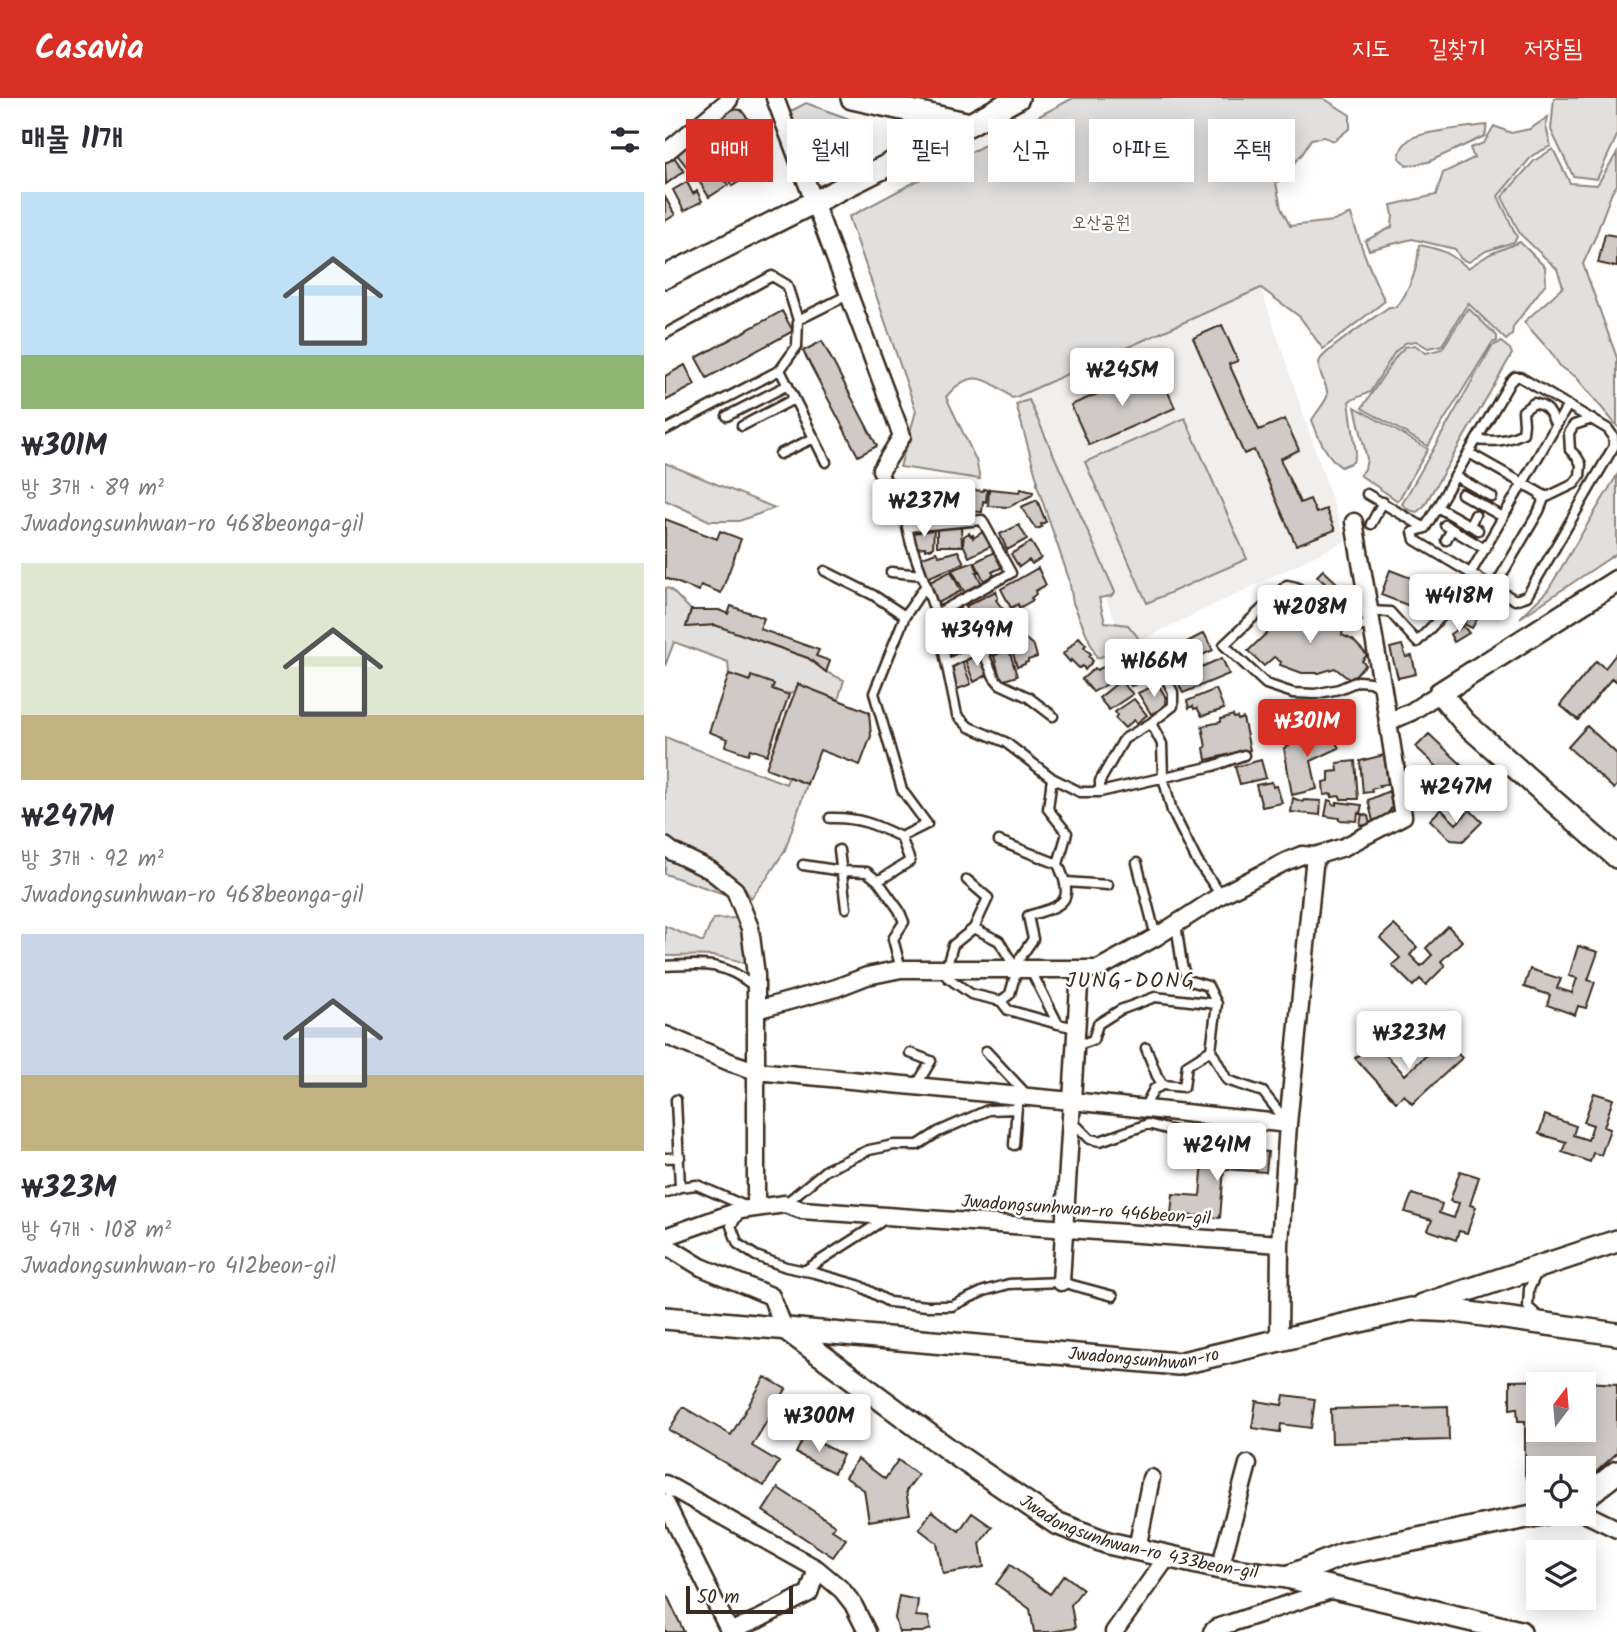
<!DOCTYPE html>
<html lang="ko">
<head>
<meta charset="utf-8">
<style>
  body { margin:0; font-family:Kalam,"Poor Story",sans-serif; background:#f2f2f3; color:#2b2b33; height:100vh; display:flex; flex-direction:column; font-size:26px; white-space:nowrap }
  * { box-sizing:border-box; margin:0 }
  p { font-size:23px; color:#7c7c81 }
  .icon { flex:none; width:38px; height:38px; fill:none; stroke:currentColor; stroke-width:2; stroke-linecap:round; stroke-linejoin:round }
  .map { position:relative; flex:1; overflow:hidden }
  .sheet { display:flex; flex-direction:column; background:#fff; width:665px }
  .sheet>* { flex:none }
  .hud { position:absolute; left:21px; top:21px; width:665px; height:63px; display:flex; gap:14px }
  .needle { width:46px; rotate:16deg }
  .buttons { position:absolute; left:861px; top:1274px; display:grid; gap:14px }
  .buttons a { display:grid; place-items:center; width:70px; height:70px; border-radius:0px; background:#fff; box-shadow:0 4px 18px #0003; font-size:35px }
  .scale { position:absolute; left:21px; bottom:18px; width:107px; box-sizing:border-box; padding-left:7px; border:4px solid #3b2a1e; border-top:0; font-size:19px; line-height:24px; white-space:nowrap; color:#3b2a1e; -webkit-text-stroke:5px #fff; paint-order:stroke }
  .price { position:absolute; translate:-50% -60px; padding:0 16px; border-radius:7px; background:#fff; color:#222; font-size:23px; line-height:46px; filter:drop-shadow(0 2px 4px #0008) }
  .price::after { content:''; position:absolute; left:50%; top:42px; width:21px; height:16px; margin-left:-10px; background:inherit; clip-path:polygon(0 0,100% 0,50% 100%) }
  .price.active { background:#d93025; color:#fff }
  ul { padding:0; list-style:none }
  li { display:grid; align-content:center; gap:14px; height:371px; padding:0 21px }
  li span { display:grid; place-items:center; height:217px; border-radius:0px; color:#555 }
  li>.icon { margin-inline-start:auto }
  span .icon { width:126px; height:126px; fill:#fffc; stroke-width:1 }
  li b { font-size:30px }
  h2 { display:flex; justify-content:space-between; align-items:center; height:84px; padding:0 21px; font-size:30px }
  .chip { padding:0 24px; border-radius:0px; background:#fff; box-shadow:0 4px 18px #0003; font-size:24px; line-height:63px }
  .chip.active { background:#d93025; color:#fff }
  header { display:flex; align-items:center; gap:42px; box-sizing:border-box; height:98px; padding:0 35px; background:#d93025; color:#fff }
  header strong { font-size:33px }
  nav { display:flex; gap:38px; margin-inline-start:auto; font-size:24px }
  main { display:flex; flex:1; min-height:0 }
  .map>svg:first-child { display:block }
  .built { fill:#f1efee }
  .green { fill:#e2e0de; stroke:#8e857e; stroke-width:2 }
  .building { fill:#cfcac7; stroke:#3b2a1e; stroke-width:2; fill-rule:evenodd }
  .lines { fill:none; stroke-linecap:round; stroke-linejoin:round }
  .lane-casing { stroke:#3b2a1e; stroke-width:13 }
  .street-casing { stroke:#3b2a1e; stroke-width:21 }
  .secondary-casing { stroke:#3b2a1e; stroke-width:26 }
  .lane { stroke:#fff; stroke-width:8 }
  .street { stroke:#fff; stroke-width:16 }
  .secondary { stroke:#fff; stroke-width:21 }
  .labels { text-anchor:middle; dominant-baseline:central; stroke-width:5; stroke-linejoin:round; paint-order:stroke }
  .park-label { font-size:18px; fill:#65584e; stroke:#fff }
  .street-label { font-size:18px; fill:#3b2a1e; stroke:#fff }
  .quarter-label { font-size:21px; letter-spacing:2px; fill:#3b2a1e; stroke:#fff }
</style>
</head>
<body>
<header>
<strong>Casavia</strong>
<nav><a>지도</a><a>길찾기</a><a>저장됨</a></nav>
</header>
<main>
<section class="sheet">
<h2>매물 11개<svg class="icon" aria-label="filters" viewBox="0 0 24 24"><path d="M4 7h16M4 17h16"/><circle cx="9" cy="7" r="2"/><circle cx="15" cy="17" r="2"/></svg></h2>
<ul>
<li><span style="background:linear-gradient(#bfe0f5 75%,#8fb573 0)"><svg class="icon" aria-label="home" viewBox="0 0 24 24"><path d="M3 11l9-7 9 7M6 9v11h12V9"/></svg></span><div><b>₩301M</b><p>방 3개 · 89 m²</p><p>Jwadongsunhwan-ro 468beonga-gil</p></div></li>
<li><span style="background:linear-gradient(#dfe7d0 70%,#c2b280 0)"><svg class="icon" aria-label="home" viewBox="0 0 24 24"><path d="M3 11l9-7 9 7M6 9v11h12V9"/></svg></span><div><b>₩247M</b><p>방 3개 · 92 m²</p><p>Jwadongsunhwan-ro 468beonga-gil</p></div></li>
<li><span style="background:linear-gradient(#c9d6e8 65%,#c2b280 0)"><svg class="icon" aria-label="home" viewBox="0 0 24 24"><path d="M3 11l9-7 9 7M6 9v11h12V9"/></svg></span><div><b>₩323M</b><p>방 4개 · 108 m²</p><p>Jwadongsunhwan-ro 412beon-gil</p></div></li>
</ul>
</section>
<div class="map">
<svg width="952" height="1534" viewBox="0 0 952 1534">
  <rect width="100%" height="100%" fill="#fff"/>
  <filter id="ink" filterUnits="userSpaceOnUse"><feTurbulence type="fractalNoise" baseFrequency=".0143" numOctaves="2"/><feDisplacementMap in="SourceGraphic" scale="14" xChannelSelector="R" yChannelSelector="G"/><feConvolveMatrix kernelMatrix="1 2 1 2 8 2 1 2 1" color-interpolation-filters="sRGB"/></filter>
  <g filter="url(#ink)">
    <path class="built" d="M596 190 681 443 462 549 351 299Z"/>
    <path class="green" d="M408 0H658L685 17V30L669 43 659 39 646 41 638 55 611 85 616 110 625 128 669 123 686 116C695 146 705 175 720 203L658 251 635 219 596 190 351 299 347 300C322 279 305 270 281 299L311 362 315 381 235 369 251 313 184 119Z
      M889 0H952V38L932 81 908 78 886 32Z
      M141 5 190 23 194 29 192 33 141 58 135 55 122 15Z
      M883 19 881 29 886 48 868 57 833 98 852 139 849 144 821 153 804 164 796 161 790 151 747 141 704 152 700 143 727 129 728 117 726 107 771 97 778 75 809 60 805 50 819 45 829 28 846 35 865 31Z
      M822 27 820 38 763 64 742 68 734 60C735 53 738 46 745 41 757 33 806 29 822 27Z
      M888 51 905 85 932 87 952 55V87L947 94 929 142 918 166 952 260V328L911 279 895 268 885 253 859 224 898 189 892 171 855 136 837 99 869 63Z
      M855 144 880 169 881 185 848 229 847 237 841 242 803 205 777 247 763 250 751 243 740 245 730 254 705 294 684 303 691 354 688 364 676 369C661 358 653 339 647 322 651 315 659 306 662 299 665 287 650 274 655 262 660 252 711 218 724 209H732C746 190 753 171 754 147 779 152 783 154 803 170L825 156Z
      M803 210 832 238V243L827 245 763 348 697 310 732 257 740 249 750 247 761 255 777 251Z
      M836 244 845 251 847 256 759 408 752 414 744 412 737 406 827 248Z
      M364 302 450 494 446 498 434 500 440 524 463 527 472 538 476 546 432 560 408 505 404 481 372 387V381L351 306Z
      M690 309 763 351 733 403 695 377 700 371 702 361Z
      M520 320 582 461 482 505 420 364Z
      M0 365 110 410 74 423H45L0 402Z
      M952 377V455L855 520 883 492Z
      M0 490 5 491 26 512 21 529 50 527 143 560 161 574 179 582 173 602 133 587 129 595C115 598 99 586 86 579L85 583 64 576 63 564 9 544 0 568Z
      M0 639 121 686 124 679 142 686 120 752 102 780 86 800 77 787 59 796 0 776Z
      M74 820 83 867C57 854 28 858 0 858V828L38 844 48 821Z"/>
    <path class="building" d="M65 11 76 12 90 30 81 37 70 23 59 32 51 22Z
      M53 25 67 44 49 57 35 39Z
      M98 40 108 61 104 66 89 73 78 50Z
      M30 41 44 58 25 73 11 55Z
      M70 55 81 75 77 82 67 88 53 64Z
      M9 59 19 73 1 86 0 65Z
      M48 64 63 87 44 99 29 75Z
      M22 84 28 96 32 93 37 103 19 113 8 92Z
      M0 99 10 117 0 123Z
      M940 136 952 138V169L933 165Z
      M117 213 128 233 42 280 31 260Z
      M557 227 573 263 564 266 594 332 620 321 634 352 615 361 635 405 645 401 651 415 661 411 670 432 631 447 589 352 579 356 528 240Z
      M157 243 212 348 193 358 138 253Z
      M20 267 30 287 0 303V278Z
      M477 277 481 285 496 278 510 310 424 347 406 307Z
      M255 390 265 391 279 398 278 413 275 414 274 416 253 415Z
      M298 391 318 393 319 391 322 392 321 404 318 403 317 414 297 413Z
      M324 391 355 394 356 391 368 394 367 397 344 409 323 408Z
      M372 402 381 424 376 426 377 429 371 431 356 409Z
      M0 421 52 441 55 433 76 441 56 495 36 487 34 493 0 480Z
      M354 427 362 441 342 452 335 436Z
      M296 428 297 448H272V429Z
      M269 430 268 450 260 452V449L252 450V447H249L248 435 262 433 261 431Z
      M318 434 326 448 304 459 298 446 299 438 304 435 306 438 308 437V440Z
      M366 444 376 460 367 466 364 462 354 469 346 456Z
      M293 453 299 465 262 480 255 460 271 454 274 458Z
      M331 453 340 468 327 474 329 477 319 483 310 464Z
      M309 464 313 474H311L317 486 306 490 309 493 301 497 287 472Z
      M373 470 381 487 370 493 371 496 366 500 368 502 354 510 353 506 346 510 336 491Z
      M658 472 672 485 666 491 652 478Z
      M725 472 764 487 755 512 716 497Z
      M286 473 296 493 273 505 263 485Z
      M331 493 333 500 331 502 340 514 329 519 328 516 308 524 301 508Z
      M635 503 648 514 678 531 677 537 688 542 702 557 697 563 701 567 685 582 670 570 654 575H637L615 567 616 564 609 559 599 568 583 553Z
      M66 508 99 520 95 531 154 552 151 558 165 563 161 574 143 560 50 527 21 529 26 512H54L63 516Z
      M294 509 304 530 298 533 297 531 291 534 292 536 283 540 280 535 283 533 281 531 283 530 280 524 282 523 279 516Z
      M808 509 816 514 807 530 799 526Z
      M351 522 356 537 369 548 372 559 363 562V564L360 565V566L352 569 339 525Z
      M334 527 340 540 321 547 313 539H310L308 534 319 530 320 532Z
      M798 528 804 535 789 544 785 536Z
      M539 535 548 552 505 572 497 557Z
      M306 536 313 547 286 559 282 547Z
      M414 539 421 547 419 549 426 556 424 558 428 563 420 572 418 568 414 570 406 562 405 564 398 556Z
      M737 547 741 559 747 558 751 576 733 580 725 550Z
      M344 552 352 578 336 583 328 554Z
      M313 555 324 576 309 584 300 562Z
      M952 555V584L947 580 913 622 895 607 931 563 940 570Z
      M477 558 488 580 466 588 455 567Z
      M557 560 564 576 518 595 511 580Z
      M297 563 306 586 293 591 288 582 290 581 284 568Z
      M445 566 455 579 428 594 417 581 430 570 432 572Z
      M64 576 85 583 86 578 109 586 107 591 124 597 102 657 85 651 83 656 60 648 63 641 44 634Z
      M455 583 468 596 444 612 434 600Z
      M133 586 204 614 206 638 195 667 155 652 142 686 101 670Z
      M493 586 500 598 501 609 486 616 473 595Z
      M551 591 559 611 537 618 532 610 529 611 528 608 524 610 522 603Z
      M469 601 482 617 472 625 469 622 460 630 450 620 452 617 450 614Z
      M568 617 569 620 572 619 573 622 578 620 585 652 563 659 562 657 541 662 539 650 541 649 537 628 556 624V621Z
      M922 628 952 656V687L949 691 903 649Z
      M662 629 674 650 646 663 652 691 627 697 619 650Z
      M764 636 797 667 784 680 751 649Z
      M719 657 723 686 714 687 715 689 706 691 707 694 698 695 695 663Z
      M596 662 601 680 575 686 570 669Z
      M690 663 693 701H676L675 698 667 699V696L659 697 658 684 664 683V674L673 673 672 665Z
      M607 684 608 689 612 688 617 705 597 709 591 687Z
      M724 693 727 709 720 720 708 723 703 702Z
      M628 700 638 704 639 702 656 703 655 717 626 714Z
      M663 702 667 703V706L672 707V704L697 707 695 716 693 715 692 723 674 722V720L660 718Z
      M776 711 791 726 805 712 817 724 798 743 786 742 765 722Z
      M697 716 703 718 705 726 703 728 695 727Z
      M729 827 752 849 745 857 756 868 767 857 761 850 783 828 797 843 776 863 780 868 761 887 755 881 748 888 727 867 735 860 715 840Z
      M913 848 933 854 923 882 930 884 921 910 913 908 910 917 882 907 885 897 859 889 865 871 896 881 892 890 907 895 912 880 904 878Z
      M779 941 797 960 747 1006 739 997 731 1004 690 960 709 944 740 977Z
      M929 995 948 1001 939 1029 945 1031 936 1057 928 1055 925 1064 897 1054 901 1044 874 1036 880 1017 911 1028 908 1037 923 1042 928 1027 919 1024Z
      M564 1050 603 1054 601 1074 559 1071 555 1120 506 1116 508 1096 535 1098 538 1061 563 1063Z
      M795 1073 814 1079 805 1107 811 1109 802 1135 794 1133 791 1142 763 1132 767 1122 740 1114 747 1096 777 1106 774 1115 789 1120 794 1105 785 1103Z
      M100 1279 121 1291 87 1348 114 1364 99 1388 4 1332 18 1309 66 1337Z
      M893 1282 952 1286V1355L928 1377H923V1379L919 1380V1370H873V1395L866 1388 860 1377V1323H853L852 1310 845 1311V1283ZM873 1286H919V1332H873Z
      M619 1297 650 1301 646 1330 616 1326 615 1334 587 1330 591 1303 617 1307Z
      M783 1308 784 1342 667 1345 666 1311Z
      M140 1337 178 1357 169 1375 131 1355Z
      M193 1361 220 1381 233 1362 253 1377 241 1393 245 1416 204 1423 199 1392 180 1379Z
      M113 1390 170 1427 167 1432 181 1441 168 1459 98 1413Z
      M267 1413 294 1433 307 1415 327 1429 315 1445 319 1469 278 1476 272 1445 254 1431Z
      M345 1467 385 1496 399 1477 418 1491 406 1507 410 1530 386 1534H369L365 1511 331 1486Z
      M0 1493 19 1534H0Z
      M234 1498 253 1502 251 1518 263 1519 266 1531 258 1534H234L230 1520Z"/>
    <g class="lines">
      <g class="lane-casing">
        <path id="lane" d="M0 236 107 178 122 187 133 222
          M850 279H855L943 331 948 338 949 348 862 498 850 502 750 442 748 434 760 430 845 284Z
          M62 318 123 287
          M77 328 129 301
          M0 332 115 272
          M812 342C829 344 842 343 858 335L859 326 858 313 869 305C884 309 885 314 891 328
          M804 355 882 399 909 386 915 378 916 366 912 359 905 352 904 335 909 327 927 321
          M115 356 149 340
          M161 364 115 272 132 248 133 222 183 197
          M216 372 222 384 238 393 244 405 242 429 246 446 271 516 292 617 304 629 340 644 387 680 415 694H435L548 668 579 657
          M790 378 827 399
          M702 396 760 430
          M797 396 838 419
          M772 409 813 432
          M706 426 718 404
          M780 427 820 451
          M805 427 810 417
          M242 429 317 422 346 475 271 516
          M781 442 787 431
          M160 473 208 497 240 518
          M226 474 257 477
          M805 476 903 307
          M829 490 874 413 878 403 874 395
          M705 513 725 514 752 544 796 498 817 483
          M707 528H689L631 489 622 487 559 547 601 586 628 595 650 596 674 591 693 583 705 584 718 591
          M316 549 329 579 335 586 363 599 388 618
          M282 566 316 549 328 552 341 546
          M486 625 497 646 498 679 507 713 532 763 556 797
          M435 694V683L459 641 486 625 508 608V594L488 556
          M165 720C194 719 211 727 236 739
          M334 743 393 766
          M174 752 181 810
          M472 765 491 839
          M138 767 177 773 202 774 213 783
          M302 782 323 800 309 830 288 847 281 871 282 879 306 896 336 903 343 912 393 926
          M401 784 443 787
          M511 826 517 867 522 882 543 888 552 906
          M309 830 334 843 351 871
          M0 868C39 866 57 863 89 888
          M236 871 228 841 239 824 234 812 213 783 245 763 236 739 262 726 237 692 209 595 240 518 261 487
          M365 871 393 926 411 930
          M336 903 345 896 355 860 368 841 363 818C398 807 411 806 393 766L402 735 383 711 387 680
          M410 948 428 942 433 926 455 912 490 899 552 906 546 952 522 967 519 989 498 987 489 991 479 1010
          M481 950 492 978 498 987
          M546 952 562 982 598 994 621 1023
          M321 953 362 997
          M245 955 266 963 251 988
          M11 1002 15 1089 32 1087 82 1109
          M408 1024 425 1041 435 1043 483 1026 520 1036 567 1024
          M349 1047 352 1008
          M0 1060 15 1059
          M0 1095 15 1089
          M121 1105 161 1072 204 1052 229 1047H253L273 1034 323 1012 352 1011
          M75 1114 66 1128 73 1146 91 1158 121 1169 150 1175 193 1187 224 1204 262 1208H287L319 1193 344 1186 396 1184 448 1198
          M873 1172 864 1191 863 1209 876 1221
          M139 1173 222 1120"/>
      </g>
      <g class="street-casing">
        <path id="street" d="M110 0 237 338 216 372
          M0 55 64 2V0
          M723 624 746 614 775 595
          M0 748 8 754 45 772 70 792 85 830 91 877V1109
          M91 912 171 890 202 878 236 871H433L491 839 556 797 620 764 637 757 650 758 679 749 738 718 718 592 689 424
          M0 937 67 965 91 973 407 1003 623 1026
          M0 1139 76 1112 120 1106 137 1112 615 1146
          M0 1147 36 1169 106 1198 119 1230
          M396 1184 415 871
          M614 1242 615 1146 623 1026 650 758
          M0 1386 152 1471 177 1492 188 1506 202 1534
          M0 1404 65 1534
          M919 1415 952 1431
          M472 1451 486 1380
          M555 1470 583 1366
          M64 1534 94 1521 144 1495 152 1471
          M449 1534 503 1458
          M547 1534 551 1530 669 1491"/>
      </g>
      <g class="secondary-casing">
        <g id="secondary">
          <path d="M187 0 305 26 353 0"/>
          <path d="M0 179 305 26"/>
          <path d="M952 483 775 595 800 625 952 759"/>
          <path d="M758 1207 952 1143"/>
          <path id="s1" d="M0 1220 513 1266 746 1211 790 1213 952 1236"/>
          <path id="s2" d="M121 1231 287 1354 391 1425 443 1445 555 1470 622 1479 855 1534"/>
          <path d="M919 1400 952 1374"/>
          <path d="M622 1479 679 1456 877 1416"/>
        </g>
      </g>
      <use href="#lane" class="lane"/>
      <use href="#street" class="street"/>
      <use href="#secondary" class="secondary"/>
    </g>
  </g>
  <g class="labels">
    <g class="park-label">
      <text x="436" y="125">오산공원</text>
    </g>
    <g class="street-label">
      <text transform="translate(421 1113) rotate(4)">Jwadongsunhwan-ro 446beon-gil</text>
      <text stroke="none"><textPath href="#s1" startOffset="481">Jwadongsunhwan-ro</textPath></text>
      <text stroke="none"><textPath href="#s2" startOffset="416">Jwadongsunhwan-ro 433beon-gil</textPath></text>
    </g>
    <g class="quarter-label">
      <text x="466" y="883">JUNG-DONG</text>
    </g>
  </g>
</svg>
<div class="buttons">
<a><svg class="needle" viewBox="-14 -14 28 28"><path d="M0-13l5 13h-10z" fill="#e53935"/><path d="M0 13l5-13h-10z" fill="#7c7c81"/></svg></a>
<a><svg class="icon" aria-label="locate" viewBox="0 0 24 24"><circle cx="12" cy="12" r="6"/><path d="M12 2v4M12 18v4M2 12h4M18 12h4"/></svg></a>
<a><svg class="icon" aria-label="layers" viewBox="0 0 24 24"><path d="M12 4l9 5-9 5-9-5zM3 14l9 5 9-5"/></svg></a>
</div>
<div class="scale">50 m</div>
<b class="price" style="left:457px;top:310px">₩245M</b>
<b class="price" style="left:259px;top:441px">₩237M</b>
<b class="price" style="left:794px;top:536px">₩418M</b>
<b class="price" style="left:645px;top:547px">₩208M</b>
<b class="price" style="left:312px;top:570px">₩349M</b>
<b class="price" style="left:489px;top:601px">₩166M</b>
<b class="price active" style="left:642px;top:661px">₩301M</b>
<b class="price" style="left:791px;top:727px">₩247M</b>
<b class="price" style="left:744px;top:973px">₩323M</b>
<b class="price" style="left:552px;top:1085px">₩241M</b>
<b class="price" style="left:154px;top:1356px">₩300M</b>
<div class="hud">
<a class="chip active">매매</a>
<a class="chip">월세</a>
<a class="chip">필터</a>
<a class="chip">신규</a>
<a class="chip">아파트</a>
<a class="chip">주택</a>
</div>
</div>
</main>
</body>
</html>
